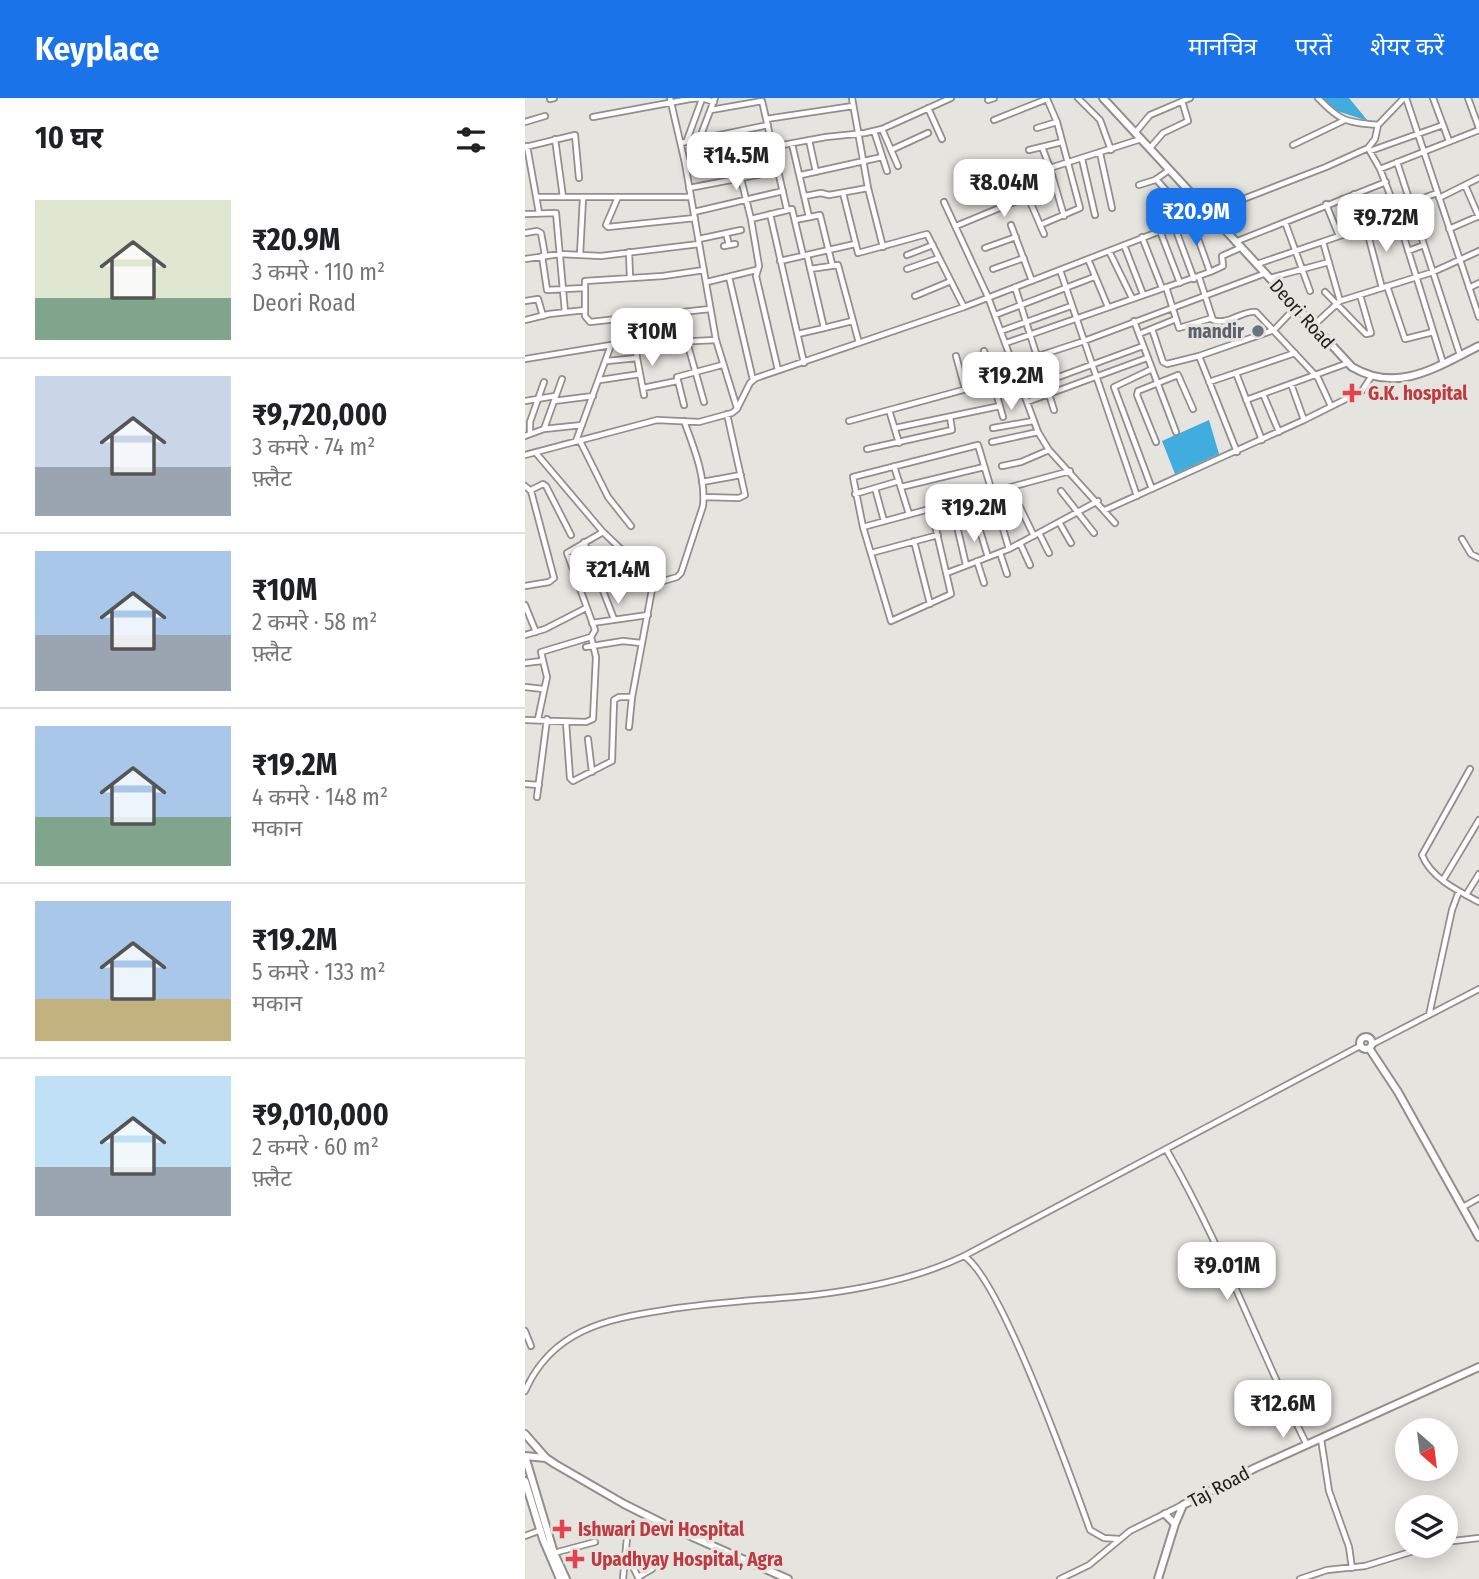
<!DOCTYPE html>
<html lang="hi">
<head>
<meta charset="utf-8">
<style>
  body { margin:0; font-family:"Fira Sans Condensed","Noto Sans Devanagari",sans-serif; background:#f2f2f2; color:#202124; height:100vh; display:flex; flex-direction:column; font-size:26px; white-space:nowrap }
  * { box-sizing:border-box; margin:0 }
  p { font-size:23px; color:#757577 }
  .icon { flex:none; width:38px; height:38px; fill:none; stroke:currentColor; stroke-width:2; stroke-linecap:round; stroke-linejoin:round }
  .map { position:relative; flex:1; overflow:hidden }
  .panel { display:flex; flex-direction:column; background:#fff; width:525px }
  .panel>* { flex:none }
  .needle { width:46px; rotate:152deg }
  .buttons { position:absolute; left:870px; top:1320px; display:grid; gap:14px }
  .buttons a { display:grid; place-items:center; width:63px; height:63px; border-radius:50%; background:#fff; box-shadow:0 4px 18px #0003; font-size:35px }
  .price { position:absolute; translate:-50% -60px; padding:0 16px; border-radius:14px; background:#fff; color:#222; font-size:23px; line-height:46px; filter:drop-shadow(0 2px 4px #0008) }
  .price::after { content:''; position:absolute; left:50%; top:42px; width:21px; height:16px; margin-left:-10px; background:inherit; clip-path:polygon(0 0,100% 0,50% 100%) }
  .price.on { background:#1a73e8; color:#fff }
  ul { padding:0; list-style:none }
  li { display:flex; align-items:center; gap:21px; height:175px; padding:0 35px }
  li+li { border-top:2px solid #e0e0e0 }
  li span { display:grid; place-items:center; flex:none; width:196px; height:140px; border-radius:0px; color:#555 }
  li>.icon { margin-inline-start:auto }
  span .icon { width:84px; height:84px; fill:#fffc; stroke-width:1 }
  li b { font-size:30px }
  h2 { display:flex; justify-content:space-between; align-items:center; height:84px; padding:0 35px; font-size:30px }
  header { display:flex; align-items:center; gap:42px; box-sizing:border-box; height:98px; padding:0 35px; background:#1a73e8; color:#fff }
  header strong { font-size:33px }
  nav { display:flex; gap:38px; margin-inline-start:auto; font-size:24px }
  main { display:flex; flex:1; min-height:0 }
  .map>svg:first-child { display:block }
  .water { fill:#41acde }
  .lines { fill:none; stroke-linecap:round; stroke-linejoin:round }
  .street-casing { stroke:#918f8b; stroke-width:8 }
  .secondary-casing { stroke:#918f8b; stroke-width:10 }
  .street { stroke:#fff; stroke-width:4.5 }
  .secondary { stroke:#fff; stroke-width:6 }
  .worship-dot { fill:#6b7280; stroke:#e5e4df; stroke-width:2.5 }
  .health-dot { fill:#e0444e; stroke:#e5e4df; stroke-width:2.5 }
  .labels { text-anchor:middle; dominant-baseline:central; stroke-width:7; stroke-linejoin:round; paint-order:stroke }
  .street-label { font-size:19px; fill:#1e1e1c; stroke:#e5e4df }
  .worship-label { font-size:19px; font-weight:bold; fill:#5b616d; stroke:#e5e4df; text-anchor:end }
  .health-label { font-size:19px; font-weight:bold; fill:#be3a42; stroke:#e5e4df; text-anchor:start }
</style>
</head>
<body>
<header>
<strong>Keyplace</strong>
<nav><a>मानचित्र</a><a>परतें</a><a>शेयर करें</a></nav>
</header>
<main>
<section class="panel">
<h2>10 घर<svg class="icon" aria-label="filters" viewBox="0 0 24 24"><path d="M4 7h16M4 17h16"/><circle cx="9" cy="7" r="2"/><circle cx="15" cy="17" r="2"/></svg></h2>
<ul>
<li><span style="background:linear-gradient(#dfe7d0 70%,#7fa58c 0)"><svg class="icon" aria-label="home" viewBox="0 0 24 24"><path d="M3 11l9-7 9 7M6 9v11h12V9"/></svg></span><div><b>₹20.9M</b><p>3 कमरे · 110 m²</p><p>Deori Road</p></div></li>
<li><span style="background:linear-gradient(#c9d6e8 65%,#9aa5b1 0)"><svg class="icon" aria-label="home" viewBox="0 0 24 24"><path d="M3 11l9-7 9 7M6 9v11h12V9"/></svg></span><div><b>₹9,720,000</b><p>3 कमरे · 74 m²</p><p>फ़्लैट</p></div></li>
<li><span style="background:linear-gradient(#a9c7e8 60%,#9aa5b1 0)"><svg class="icon" aria-label="home" viewBox="0 0 24 24"><path d="M3 11l9-7 9 7M6 9v11h12V9"/></svg></span><div><b>₹10M</b><p>2 कमरे · 58 m²</p><p>फ़्लैट</p></div></li>
<li><span style="background:linear-gradient(#a9c7e8 65%,#7fa58c 0)"><svg class="icon" aria-label="home" viewBox="0 0 24 24"><path d="M3 11l9-7 9 7M6 9v11h12V9"/></svg></span><div><b>₹19.2M</b><p>4 कमरे · 148 m²</p><p>मकान</p></div></li>
<li><span style="background:linear-gradient(#a9c7e8 70%,#c2b280 0)"><svg class="icon" aria-label="home" viewBox="0 0 24 24"><path d="M3 11l9-7 9 7M6 9v11h12V9"/></svg></span><div><b>₹19.2M</b><p>5 कमरे · 133 m²</p><p>मकान</p></div></li>
<li><span style="background:linear-gradient(#bfe0f5 65%,#9aa5b1 0)"><svg class="icon" aria-label="home" viewBox="0 0 24 24"><path d="M3 11l9-7 9 7M6 9v11h12V9"/></svg></span><div><b>₹9,010,000</b><p>2 कमरे · 60 m²</p><p>फ़्लैट</p></div></li>
</ul>
</section>
<div class="map">
<svg width="954" height="1481" viewBox="0 0 954 1481">
  <rect width="100%" height="100%" fill="#e5e4df"/>
  <path class="water" d="M798 0H824L843 23 809 12Z
    M684 322 694 356 650 376 637 343Z"/>
  <g class="lines">
    <g class="street-casing">
      <path id="street" d="M145 0 160 65 191 242 212 310
        M327 0 343 90
        M553 0 575 22 586 52
        M793 0C816 24 821 24 853 27
        M881 0 954 219
        M908 0 924 43
        M943 0 954 30
        M25 1 29 0
        M463 2 469 0
        M403 10 417 41
        M186 12 237 3 262 112
        M68 19 165 1 177 0 189 4
        M241 21 328 8
        M469 22 522 1 532 24 555 110 515 127
        M0 24 20 18
        M512 30 532 24
        M357 31 373 68
        M349 33 362 73
        M610 35 625 17 665 0
        M30 41 38 99
        M162 42 177 1
        M284 42 291 74
        M156 45 243 27
        M267 46 284 119
        M768 47 820 22
        M2 48 14 115
        M0 49 50 37 54 80
        M517 49 525 70
        M625 50 638 35 663 23 657 3
        M843 50 855 71 869 107 918 265
        M366 52 403 35
        M504 52 537 44
        M845 53 918 27
        M575 55 587 110
        M210 57 226 121 234 168 231 178 253 272
        M557 61 570 117
        M166 63 190 0
        M872 64 935 257
        M160 65 301 39 340 35 357 31 426 0
        M855 71 954 32
        M276 77 357 59
        M631 81 666 121 685 174 698 168 697 158 715 150
        M614 87 630 82 644 72
        M940 87 954 119
        M164 90 253 73
        M318 95 333 155 402 136 439 209
        M829 96 841 129 857 190
        M280 98 296 95 304 97 343 90 358 149
        M12 99H166
        M93 99 81 127 83 129 170 120
        M914 100 954 80
        M817 101 829 133
        M419 104 463 199 513 334 524 352 590 425
        M885 105 912 95
        M801 106 814 138
        M869 108 884 102
        M169 114 258 93
        M0 116 31 115 40 214
        M245 116 279 265
        M539 118 525 70 616 41
        M226 121 267 111 278 157
        M270 122 295 117 307 166
        M760 124 785 193
        M486 127 507 183
        M649 127 669 181
        M431 128 501 99 504 101 519 136
        M924 131 954 118
        M635 133 655 185
        M0 135 12 133 16 135 20 157
        M201 135 204 147
        M617 139 637 190
        M174 141 216 132
        M710 144 861 84
        M798 144 815 203
        M599 147 618 196
        M199 148 210 146
        M460 150 491 139
        M584 153 607 200
        M883 153 899 147
        M104 154 105 180
        M55 157 58 100
        M282 157 299 230 327 223
        M382 157 408 147
        M17 158 22 192 59 190
        M0 161 35 156 76 158 174 146
        M563 161 583 209
        M255 163 330 146
        M732 166 841 129
        M285 171 313 167 334 245
        M382 171 414 160
        M468 171 499 160
        M179 172 138 178 60 183V218L65 224 185 211
        M535 172 612 398
        M204 179 228 282
        M674 179 688 222C703 228 717 212 731 214L793 280 806 308
        M745 180 804 164
        M182 184 231 172
        M862 188 880 241 908 234
        M490 189 529 312
        M641 189 654 230 687 220
        M944 190 954 185
        M800 194 841 236 846 235 835 197
        M390 198 426 183
        M0 203 13 201 18 218
        M470 217 569 179
        M108 219 112 260 119 297
        M0 222 24 216 60 212
        M609 223 651 334
        M789 227 815 203 908 174 954 153
        M627 231 638 264 642 266 674 258 749 232 770 210
        M476 233 546 208
        M273 236 299 230
        M614 236 651 221
        M162 244 179 304
        M481 245 685 174
        M459 253 472 283
        M431 258 440 291
        M674 258 712 354
        M0 261 86 247 191 242
        M82 263 112 260
        M489 266 559 243 741 175
        M627 271 589 289 627 391
        M711 275 737 342
        M75 282 115 276
        M468 284 478 319
        M684 284 770 255
        M766 286 779 322
        M118 290 152 283
        M498 292 618 248
        M738 296 754 334
        M721 302 823 265
        M0 303 30 298
        M29 303 68 298
        M502 304 622 260
        M159 307 152 279 197 267
        M364 312 374 345
        M324 323 493 277
        M370 330 475 308
        M468 330 508 323
        M19 331 37 281
        M5 335V324L19 284
        M0 338 19 331 57 327
        M51 343 86 247
        M55 343 83 399 106 428
        M467 344 513 334
        M631 344 612 297 613 293 653 277 668 311
        M342 351 427 332 425 319
        M11 355 78 434 123 477 128 486 107 599 104 629
        M0 357 132 322 174 324 207 315 212 311 225 285 231 280 439 209 801 69 843 50 850 41 853 27 879 0
        M369 368 384 416
        M477 368 496 364 524 352
        M177 384 216 377
        M0 388 6 393 29 480 24 484 0 488
        M376 389 459 369
        M350 390 359 423
        M6 392 18 386 21 388 46 437
        M536 393 569 435
        M330 396 374 383
        M179 399 214 400 220 397 202 316
        M493 405 509 438
        M406 410 426 496 366 523 338 429 328 379 453 347 484 451
        M580 412 779 322 837 293 846 279
        M452 423 463 459
        M534 424 546 445
        M338 429 545 373
        M514 435 524 455
        M937 441 946 456 954 460
        M389 443 405 506
        M59 444 89 521
        M495 445 505 467
        M346 455 413 437
        M475 455 482 476
        M452 463 459 485
        M441 467 432 428 482 414
        M422 475 484 451 573 403
        M128 486 152 479 156 475 178 408C181 379 169 350 159 323
        M0 507 11 534
        M67 525 123 517
        M0 537 20 531 61 510
        M61 549 98 543 116 545
        M0 565 17 563
        M0 589 18 591
        M13 621 22 579 16 554 66 539
        M0 622 61 624 68 621 71 559 66 539 70 532 42 455 78 434
        M41 624 45 680 48 683 87 663 89 602 94 599H107
        M63 641 67 674
        M945 671 897 757C906 780 933 793 954 804
        M0 686 14 687
        M12 699 22 621
        M918 782 954 722
        M941 797 954 776
        M904 917 927 812 934 793
        M846 947 954 891
        M641 1051C696 1145 733 1249 782 1347
        M938 1109 954 1100
        M439 1158C476 1181 547 1382 565 1432L579 1440 594 1441
        M0 1233 6 1248
        M0 1293C27 1232 81 1221 140 1212 190 1204 239 1202 289 1197 339 1191 393 1180 439 1158L835 948
        M796 1341 804 1393 824 1449 827 1470
        M0 1438 16 1432
        M920 1444 954 1440
        M29 1455 70 1444
        M102 1457 114 1481
        M113 1479 127 1471
        M98 1481 102 1440
        M535 1481 564 1467 605 1433 657 1407
        M775 1481 802 1472 840 1468 908 1447"/>
    </g>
    <g class="secondary-casing">
      <path id="secondary" d="M578 0 827 269C873 296 911 269 954 248
        M835 945a6 6 0 1 1 12 0a6 6 0 1 1-12 0Z
        M844 950 873 994 954 1139
        M0 1336 21 1360 30 1366 99 1406 145 1429 263 1481
        M0 1358 29 1455 41 1481
        M0 1358 21 1360
        M0 1383 18 1441 35 1481
        M640 1416 650 1426
        M633 1481 650 1426 658 1407 730 1370 954 1269"/>
    </g>
    <use href="#street" class="street"/>
    <use href="#secondary" class="secondary"/>
  </g>
  <circle class="worship-dot" cx="733" cy="233" r="7"/>
  <g class="health-dot">
    <path d="M823.5 284.5h7v7h7v7h-7v7h-7v-7h-7v-7h7z"/>
    <path d="M33.5 1420.5h7v7h7v7h-7v7h-7v-7h-7v-7h7z"/>
    <path d="M46.5 1450.5h7v7h7v7h-7v7h-7v-7h-7v-7h7z"/>
  </g>
  <g class="labels">
    <g class="street-label">
      <text transform="translate(777 216) rotate(48)">Deori Road</text>
      <text transform="translate(694 1389) rotate(-28)">Taj Road</text>
    </g>
    <g class="worship-label">
      <text x="719" y="233">mandir</text>
    </g>
    <g class="health-label">
      <text x="843" y="295">G.K. hospital</text>
      <text x="53" y="1431">Ishwari Devi Hospital</text>
      <text x="66" y="1461">Upadhyay Hospital, Agra</text>
    </g>
  </g>
</svg>
<div class="buttons">
<a><svg class="needle" viewBox="-14 -14 28 28"><path d="M0-13l5 13h-10z" fill="#e53935"/><path d="M0 13l5-13h-10z" fill="#757577"/></svg></a>
<a><svg class="icon" aria-label="layers" viewBox="0 0 24 24"><path d="M12 4l9 5-9 5-9-5zM3 14l9 5 9-5"/></svg></a>
</div>
<b class="price" style="left:211px;top:94px">₹14.5M</b>
<b class="price" style="left:479px;top:121px">₹8.04M</b>
<b class="price on" style="left:671px;top:150px">₹20.9M</b>
<b class="price" style="left:861px;top:156px">₹9.72M</b>
<b class="price" style="left:127px;top:270px">₹10M</b>
<b class="price" style="left:486px;top:314px">₹19.2M</b>
<b class="price" style="left:449px;top:446px">₹19.2M</b>
<b class="price" style="left:93px;top:508px">₹21.4M</b>
<b class="price" style="left:702px;top:1204px">₹9.01M</b>
<b class="price" style="left:758px;top:1342px">₹12.6M</b>
</div>
</main>
</body>
</html>
